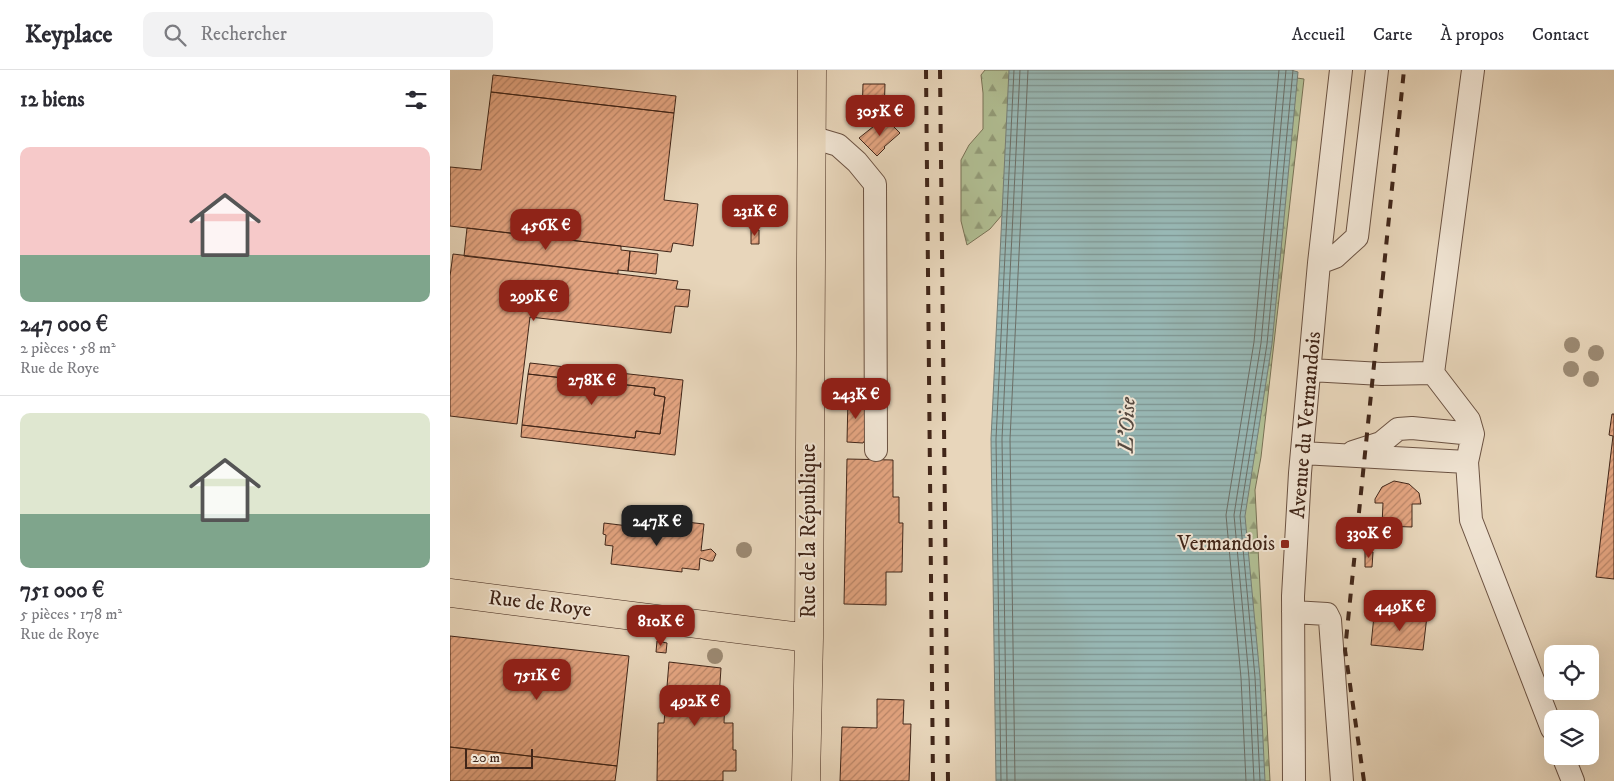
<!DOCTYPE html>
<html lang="fr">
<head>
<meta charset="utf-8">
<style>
  body { margin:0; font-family:"IM FELL DW Pica",serif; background:#f2f2f3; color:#2b2b33; height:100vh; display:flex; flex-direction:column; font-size:19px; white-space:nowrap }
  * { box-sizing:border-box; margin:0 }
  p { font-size:16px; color:#7c7c81 }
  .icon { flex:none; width:28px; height:28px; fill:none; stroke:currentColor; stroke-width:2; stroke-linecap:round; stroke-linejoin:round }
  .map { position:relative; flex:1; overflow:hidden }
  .drawer { display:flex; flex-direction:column; background:#fff; width:450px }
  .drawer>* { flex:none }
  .buttons { position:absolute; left:1094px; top:575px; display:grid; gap:10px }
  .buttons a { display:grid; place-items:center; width:55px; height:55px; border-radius:10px; background:#fff; box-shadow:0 5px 20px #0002; font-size:25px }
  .scale { position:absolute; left:15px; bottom:12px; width:68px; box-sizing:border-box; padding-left:5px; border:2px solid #412619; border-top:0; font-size:14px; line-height:18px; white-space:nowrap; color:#412619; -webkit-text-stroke:4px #f0e4d3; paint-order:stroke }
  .price { position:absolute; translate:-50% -42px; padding:0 11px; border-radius:10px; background:#8f2418; color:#fff; font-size:16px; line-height:32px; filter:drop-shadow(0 1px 2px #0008) }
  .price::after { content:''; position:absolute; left:50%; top:30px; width:15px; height:11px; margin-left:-8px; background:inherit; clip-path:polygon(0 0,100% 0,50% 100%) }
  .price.selected { background:#222; color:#fff }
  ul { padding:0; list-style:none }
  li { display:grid; align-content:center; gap:10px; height:265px; padding:0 20px }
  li+li { border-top:1px solid #e1e1e2 }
  li span { display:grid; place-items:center; height:155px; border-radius:10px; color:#555 }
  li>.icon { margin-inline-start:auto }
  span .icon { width:90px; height:90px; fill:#fffc; stroke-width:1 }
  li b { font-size:21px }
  h2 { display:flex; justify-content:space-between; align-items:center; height:60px; padding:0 20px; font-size:21px }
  header { display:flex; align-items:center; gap:30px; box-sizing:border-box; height:70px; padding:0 25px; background:#fff; border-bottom:1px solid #e1e1e2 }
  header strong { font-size:24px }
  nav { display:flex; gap:28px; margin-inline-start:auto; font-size:18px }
  .search { width:350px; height:45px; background:#f2f2f3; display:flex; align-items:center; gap:12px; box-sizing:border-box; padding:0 18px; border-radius:10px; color:#7c7c81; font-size:19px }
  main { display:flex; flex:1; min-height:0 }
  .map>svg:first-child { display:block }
  .forest { fill:url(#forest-firs); stroke:#797256 }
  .water { fill:url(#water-rules); stroke:#757e77 }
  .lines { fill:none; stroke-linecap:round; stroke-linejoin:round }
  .shore { stroke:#6c6f67; stroke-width:1 }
  .building { fill:url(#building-hatch); stroke:#412619 }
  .minor-casing { stroke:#6b5242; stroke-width:24 }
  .major-casing { stroke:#412619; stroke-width:29 }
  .minor { stroke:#f0e4d3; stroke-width:22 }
  .major { stroke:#e8d6bb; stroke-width:28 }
  .rail { stroke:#412619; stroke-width:4; stroke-dasharray:9 9; stroke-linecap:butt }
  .tree { fill:#9c8a73 }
  .poi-dot { fill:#8f2418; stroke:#f0e4d3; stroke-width:2 }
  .labels { text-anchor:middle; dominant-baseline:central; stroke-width:4; stroke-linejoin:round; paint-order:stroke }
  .street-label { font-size:21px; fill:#412619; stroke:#f0e4d3 }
  .poi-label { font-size:21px; fill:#412619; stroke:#f0e4d3; text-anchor:end }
  .water-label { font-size:22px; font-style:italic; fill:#574a40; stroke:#f0e4d3 }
</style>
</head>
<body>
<header>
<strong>Keyplace</strong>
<div class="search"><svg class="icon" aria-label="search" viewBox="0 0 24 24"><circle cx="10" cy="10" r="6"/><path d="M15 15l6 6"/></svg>Rechercher</div>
<nav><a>Accueil</a><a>Carte</a><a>À propos</a><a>Contact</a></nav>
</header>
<main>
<section class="drawer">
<h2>12 biens<svg class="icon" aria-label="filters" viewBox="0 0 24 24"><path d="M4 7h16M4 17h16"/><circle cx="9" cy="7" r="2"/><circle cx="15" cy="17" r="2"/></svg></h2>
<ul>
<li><span style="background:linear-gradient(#f6c9c9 70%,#7fa58c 0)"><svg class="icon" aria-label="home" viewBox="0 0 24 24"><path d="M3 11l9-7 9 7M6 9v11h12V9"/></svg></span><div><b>247 000 €</b><p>2 pièces · 58 m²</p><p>Rue de Roye</p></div></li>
<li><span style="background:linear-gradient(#dfe7d0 65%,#7fa58c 0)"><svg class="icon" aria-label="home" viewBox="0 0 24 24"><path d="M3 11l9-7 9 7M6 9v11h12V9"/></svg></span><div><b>751 000 €</b><p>5 pièces · 178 m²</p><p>Rue de Roye</p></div></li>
</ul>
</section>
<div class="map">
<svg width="1164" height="711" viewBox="0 0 1164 711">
  <defs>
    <pattern id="forest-firs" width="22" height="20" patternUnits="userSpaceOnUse" patternTransform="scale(1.25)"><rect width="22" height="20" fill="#b1bf94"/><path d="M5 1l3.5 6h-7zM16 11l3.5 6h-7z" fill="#929b78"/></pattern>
    <pattern id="water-rules" width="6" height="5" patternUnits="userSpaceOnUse" patternTransform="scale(1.25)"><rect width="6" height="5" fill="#98b8b5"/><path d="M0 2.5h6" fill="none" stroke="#7e9592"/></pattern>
    <pattern id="building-hatch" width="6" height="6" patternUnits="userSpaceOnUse" patternTransform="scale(1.25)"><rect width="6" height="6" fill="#e4a581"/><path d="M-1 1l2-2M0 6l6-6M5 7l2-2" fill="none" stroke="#ba8669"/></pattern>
  </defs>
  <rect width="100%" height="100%" fill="#e8d6bb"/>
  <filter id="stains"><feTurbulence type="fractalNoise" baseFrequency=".004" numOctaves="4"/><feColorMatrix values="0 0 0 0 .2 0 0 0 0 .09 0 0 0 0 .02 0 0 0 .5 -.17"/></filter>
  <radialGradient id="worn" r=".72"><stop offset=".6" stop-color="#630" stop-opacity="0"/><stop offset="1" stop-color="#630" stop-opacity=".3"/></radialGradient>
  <path class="forest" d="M535 0H560L563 21 552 145 540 159 517 175 511 151V90L519 75 533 59V23L531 5Z
    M847 8 854 9 811 387 805 420 820 711H803L792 420 835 16Z"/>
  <path class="water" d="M559 0H841L848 2 822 274 795 446 810 607 815 711H546L541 369Z"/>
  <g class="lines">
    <path class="shore" d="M551 711 546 369 564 0
      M557 711 552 369 570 0
      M565 711 560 369 578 0
      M796 711 791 608 776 445 804 272 829 0
      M804 711 799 608 784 445 811 273 836 0
      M810 711 805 607 790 446 817 274 843 0"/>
  </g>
  <path class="building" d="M43 5 226 26 224 43 41 22Z
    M413 14H435L434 46H412Z
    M41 22 224 43 214 130 248 134 243 176 223 173 221 182 0 156V97L31 100Z
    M437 50 450 63 434 77 435 78 427 86 409 68 424 56 428 59Z
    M17 158 171 176V180L180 181 178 201 168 200V204L14 186Z
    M301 160H309V174H301Z
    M180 181 208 184 206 204 178 201Z
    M3 184 228 211 226 219 240 220 238 237 225 236 221 263 80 247 67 354 0 346V206Z
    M80 293 233 310 225 385 71 367 72 355 185 368 186 361 210 364 215 327 204 325 205 318 159 313 160 306 141 304 140 311 78 304Z
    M78 304 140 311 141 304 160 306 159 313 205 318 204 325 215 327 210 364 186 361 185 368 72 355Z
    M398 328H415V370L413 373 397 372Z
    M1162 344H1164V509L1146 507 1163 366 1159 365Z
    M397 389 443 390V427H449V453H453L452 502H436V535L394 534Z
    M944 411 959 414 969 423 971 434H962V457L932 456 933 433H925V429L932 417Z
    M236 452 254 454 251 481 261 479 266 484 263 491H259L250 488 249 500 232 498V502L161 494 163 476 155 475 156 465 153 464 154 453 235 463Z
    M915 481 923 482 922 497H915Z
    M924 540 962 545V550L924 546Z
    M962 545 977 546 973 580 921 575 924 546 962 550Z
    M0 566 179 586 167 696 0 677Z
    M207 571 217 573 216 583 206 582Z
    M219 592 271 598 269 628H275L274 653H283V680H286V701H273V711H207L208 653H214Z
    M427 629 454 630 453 654H461L459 711H390L392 657 427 658Z
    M0 677 167 696 165 711H0Z"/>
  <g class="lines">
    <g class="minor-casing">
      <path id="minor" d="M1023 0 983 303 1019 350 1023 364 1017 392 1021 450 1102 659
        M361 67 388 75 407 92 425 114 426 380
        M869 193 885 187 907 167 927 0
        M860 300 932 304 983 303
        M903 382 931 373 948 359 962 358 1023 364
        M852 383 1017 392
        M843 542 877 544 880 550 892 711
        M1113 686 1123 711
        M844 711 843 526 850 403 869 193 891 0"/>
    </g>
    <g class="major-casing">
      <path id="major" d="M0 523 359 568
        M356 711 359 568 362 0"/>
    </g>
    <use href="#minor" class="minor"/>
    <use href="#major" class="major"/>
    <path class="rail" d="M476 0 483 711
      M490 0 498 711
      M914 711 895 580 954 0"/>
  </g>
  <g class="tree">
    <circle cx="1122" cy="275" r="8"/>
    <circle cx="1146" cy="283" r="8"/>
    <circle cx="1121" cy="299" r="8"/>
    <circle cx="1141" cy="309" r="8"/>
    <circle cx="294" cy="480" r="8"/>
    <circle cx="265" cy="586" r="8"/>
  </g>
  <rect class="poi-dot" x="830" y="469" width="10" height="10" rx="2.5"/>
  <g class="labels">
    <g class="street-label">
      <text transform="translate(856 355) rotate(-85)">Avenue du Vermandois</text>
      <text transform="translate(359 461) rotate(-90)">Rue de la République</text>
      <text transform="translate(90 534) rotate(7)">Rue de Roye</text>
    </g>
    <g class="poi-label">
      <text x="825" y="474">Vermandois</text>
    </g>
    <g class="water-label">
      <text transform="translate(677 355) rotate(-88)">L'Oise</text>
    </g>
  </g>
  <rect width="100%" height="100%" filter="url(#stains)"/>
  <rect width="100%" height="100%" fill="url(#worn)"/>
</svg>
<div class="buttons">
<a><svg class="icon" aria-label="locate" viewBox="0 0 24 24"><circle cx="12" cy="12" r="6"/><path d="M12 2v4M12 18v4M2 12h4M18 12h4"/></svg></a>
<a><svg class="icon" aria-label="layers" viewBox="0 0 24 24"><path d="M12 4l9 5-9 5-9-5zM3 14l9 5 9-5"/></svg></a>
</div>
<div class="scale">20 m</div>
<b class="price" style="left:430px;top:67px">305K €</b>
<b class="price" style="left:305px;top:167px">231K €</b>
<b class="price" style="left:96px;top:181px">456K €</b>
<b class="price" style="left:84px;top:252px">299K €</b>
<b class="price" style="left:142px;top:336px">278K €</b>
<b class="price" style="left:406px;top:350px">243K €</b>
<b class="price selected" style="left:207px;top:477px">247K €</b>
<b class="price" style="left:919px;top:489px">330K €</b>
<b class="price" style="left:950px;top:562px">449K €</b>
<b class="price" style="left:211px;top:577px">810K €</b>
<b class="price" style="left:87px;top:631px">751K €</b>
<b class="price" style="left:245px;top:657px">492K €</b>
</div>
</main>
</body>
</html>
